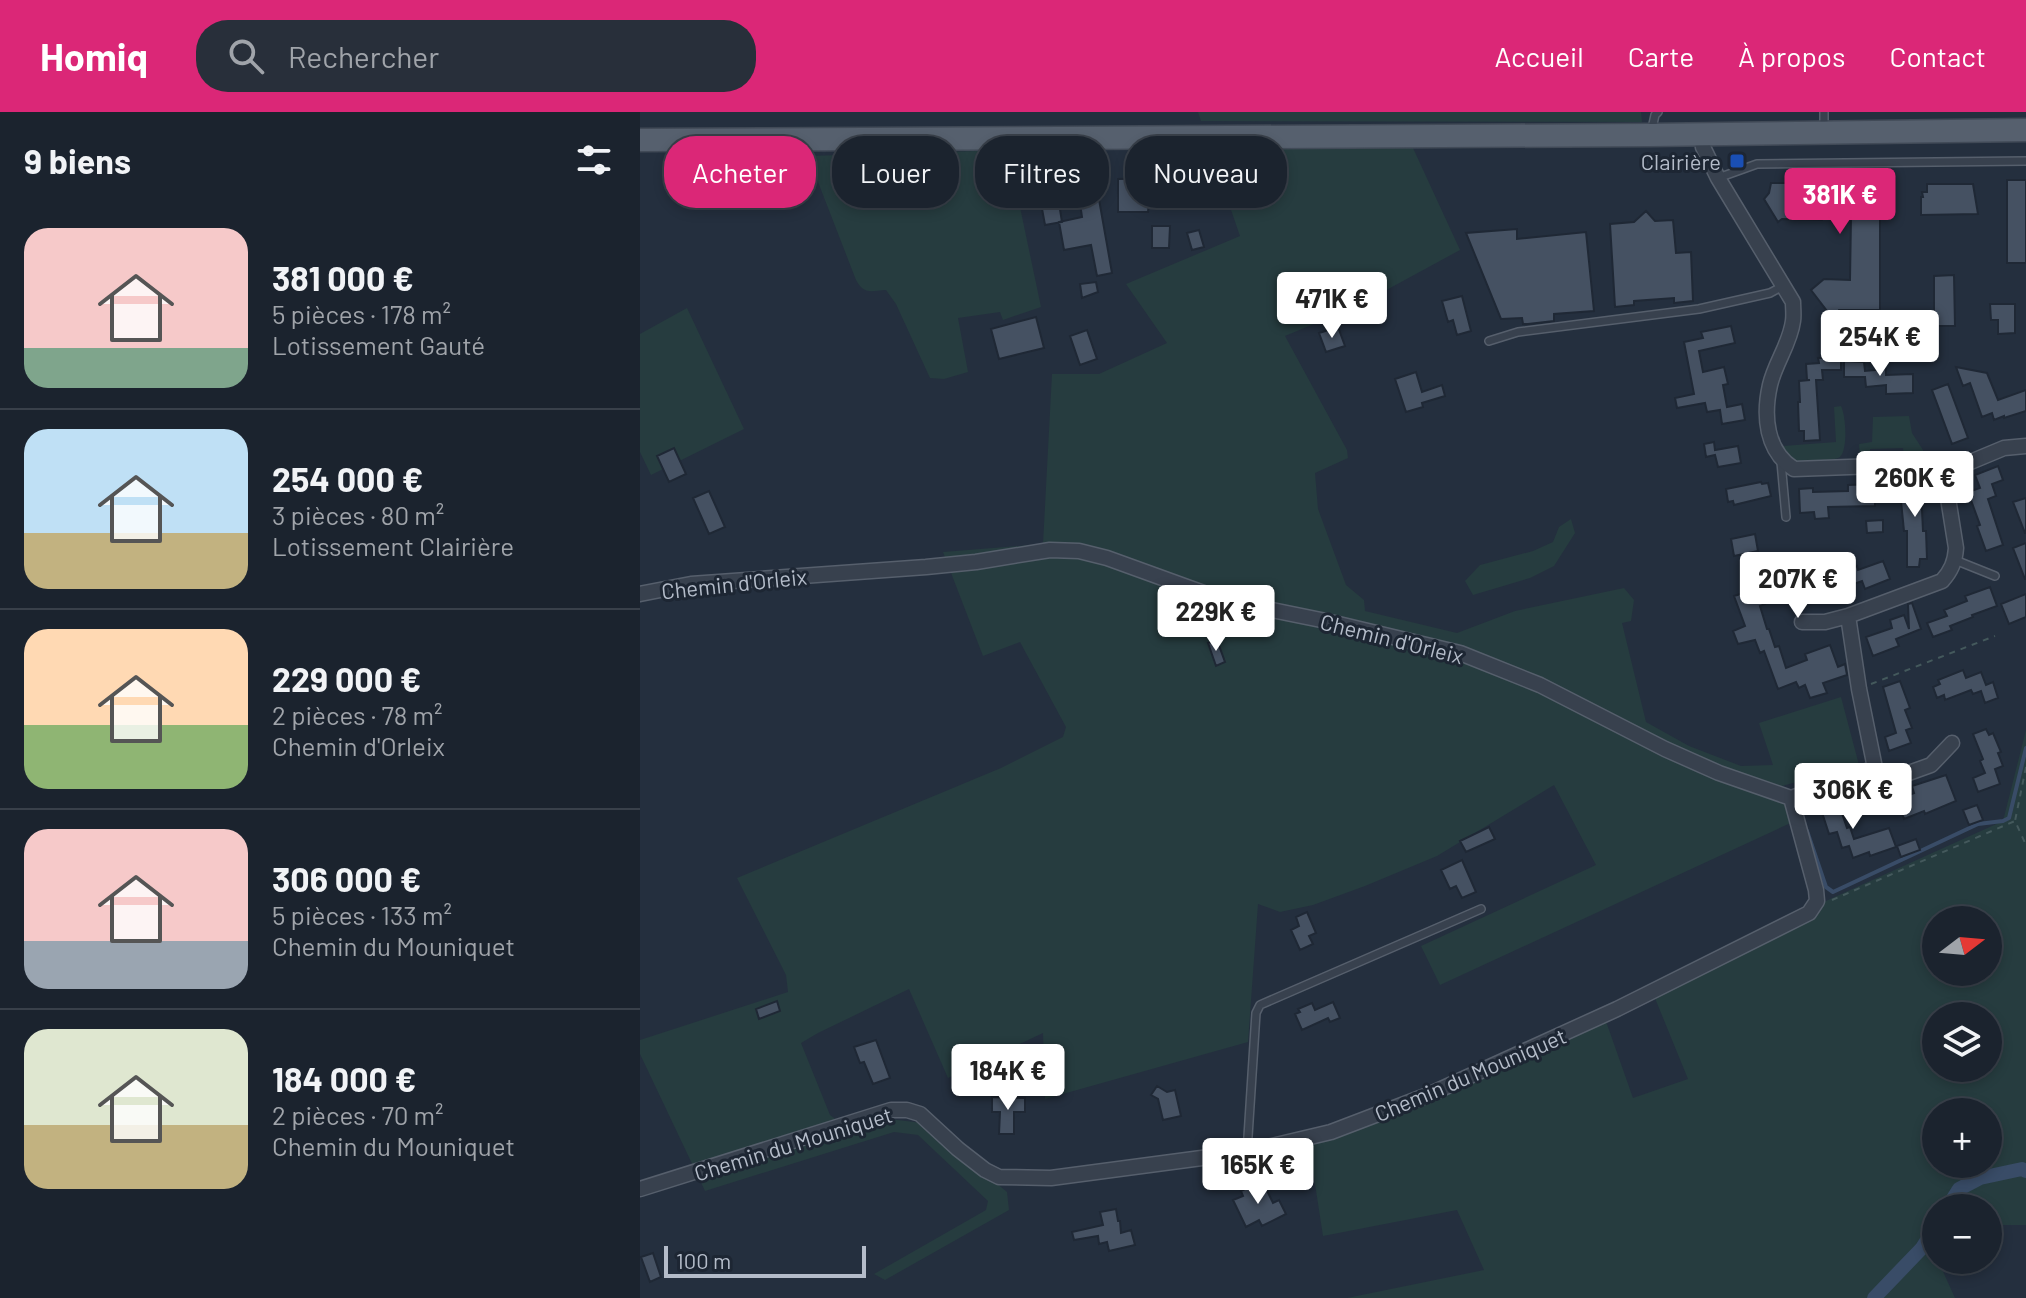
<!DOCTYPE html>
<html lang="fr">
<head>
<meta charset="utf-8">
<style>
  body { margin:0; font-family:Barlow,sans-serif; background:#282f3a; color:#f1f3f6; height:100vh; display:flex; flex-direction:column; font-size:30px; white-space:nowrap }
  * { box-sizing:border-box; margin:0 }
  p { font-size:26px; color:#a0a4aa }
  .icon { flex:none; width:44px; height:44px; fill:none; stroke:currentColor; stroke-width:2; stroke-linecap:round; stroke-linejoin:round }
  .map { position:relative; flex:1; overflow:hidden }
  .drawer { display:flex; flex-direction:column; background:#1b232e; width:640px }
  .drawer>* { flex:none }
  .hud { position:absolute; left:24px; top:24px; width:760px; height:72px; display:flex; gap:16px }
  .needle { width:52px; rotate:74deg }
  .buttons { position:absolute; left:1282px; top:794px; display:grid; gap:16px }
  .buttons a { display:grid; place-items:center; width:80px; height:80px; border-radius:50%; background:#1b232e; box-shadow:0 4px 12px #0003,0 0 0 2px #39404a; font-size:40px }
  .scale { position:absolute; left:24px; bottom:20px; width:202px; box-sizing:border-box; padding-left:8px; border:4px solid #b4bcc9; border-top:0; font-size:22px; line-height:28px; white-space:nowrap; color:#b4bcc9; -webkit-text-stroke:6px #1d2633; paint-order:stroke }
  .price { position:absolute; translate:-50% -68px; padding:0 18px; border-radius:8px; background:#fff; color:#222; font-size:26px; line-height:52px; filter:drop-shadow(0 2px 4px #0008) }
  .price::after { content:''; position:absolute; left:50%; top:48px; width:24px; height:18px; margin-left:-12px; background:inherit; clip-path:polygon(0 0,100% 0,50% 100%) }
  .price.active { background:#db2777; color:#fff }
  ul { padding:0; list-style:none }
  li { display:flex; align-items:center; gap:24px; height:200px; padding:0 24px }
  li+li { border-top:2px solid #39404a }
  li span { display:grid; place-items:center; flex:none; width:224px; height:160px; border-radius:24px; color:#555 }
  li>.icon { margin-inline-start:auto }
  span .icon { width:96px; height:96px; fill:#fffc; stroke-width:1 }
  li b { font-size:34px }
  h2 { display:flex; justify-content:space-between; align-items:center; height:96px; padding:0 24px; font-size:34px }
  .tag { padding:0 28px; border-radius:32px; background:#1b232e; box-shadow:0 4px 12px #0003,0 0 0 2px #39404a; font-size:28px; line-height:72px }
  .tag.active { background:#db2777; color:#fff }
  header { display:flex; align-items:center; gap:48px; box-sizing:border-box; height:112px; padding:0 40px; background:#db2777; color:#fff }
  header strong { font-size:38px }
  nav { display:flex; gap:44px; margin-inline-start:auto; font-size:28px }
  .search { width:560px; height:72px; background:#282f3a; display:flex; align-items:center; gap:20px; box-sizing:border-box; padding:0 28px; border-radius:32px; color:#a0a4aa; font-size:30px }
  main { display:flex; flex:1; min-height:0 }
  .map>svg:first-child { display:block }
  .green { fill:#263c3f; fill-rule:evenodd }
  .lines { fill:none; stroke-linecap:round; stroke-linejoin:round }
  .stream { stroke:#394c67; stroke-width:4 }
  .canal { stroke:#394c67; stroke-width:14 }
  .building { fill:#455162; stroke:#1f2835; stroke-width:2 }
  .lane-casing { stroke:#565f6c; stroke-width:10 }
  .street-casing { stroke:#565f6c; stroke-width:17 }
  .primary-casing { stroke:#414a57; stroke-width:25 }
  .path { stroke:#44595c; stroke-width:2; stroke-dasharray:6 6; stroke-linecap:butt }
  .lane { stroke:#38414e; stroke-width:7 }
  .street { stroke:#38414e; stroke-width:14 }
  .primary { stroke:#56606e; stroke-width:22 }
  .transit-dot { fill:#1a4fb4; stroke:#1d2633; stroke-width:3 }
  .labels { text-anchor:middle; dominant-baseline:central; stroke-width:6; stroke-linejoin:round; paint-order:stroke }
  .poi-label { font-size:22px; fill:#b4bcc9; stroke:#1d2633; text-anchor:end }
  .street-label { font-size:22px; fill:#b4bcc9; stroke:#1d2633 }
</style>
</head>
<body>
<header>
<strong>Homiq</strong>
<div class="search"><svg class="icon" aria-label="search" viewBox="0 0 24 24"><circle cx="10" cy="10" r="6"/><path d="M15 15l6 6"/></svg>Rechercher</div>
<nav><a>Accueil</a><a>Carte</a><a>À propos</a><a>Contact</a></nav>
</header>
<main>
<section class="drawer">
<h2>9 biens<svg class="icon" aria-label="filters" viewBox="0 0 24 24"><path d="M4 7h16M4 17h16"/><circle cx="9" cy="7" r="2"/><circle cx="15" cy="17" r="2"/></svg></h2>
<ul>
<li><span style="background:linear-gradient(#f6c9c9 75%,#7fa58c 0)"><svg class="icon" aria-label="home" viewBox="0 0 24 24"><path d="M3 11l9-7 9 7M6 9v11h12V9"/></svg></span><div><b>381 000 €</b><p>5 pièces · 178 m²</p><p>Lotissement Gauté</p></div></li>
<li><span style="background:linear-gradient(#bfe0f5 65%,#c2b280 0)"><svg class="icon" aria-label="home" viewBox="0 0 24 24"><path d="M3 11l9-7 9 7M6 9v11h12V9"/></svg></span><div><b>254 000 €</b><p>3 pièces · 80 m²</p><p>Lotissement Clairière</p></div></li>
<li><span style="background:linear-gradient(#ffd9b3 60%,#8fb573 0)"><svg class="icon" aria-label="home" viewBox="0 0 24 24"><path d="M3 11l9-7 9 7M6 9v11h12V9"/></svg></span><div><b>229 000 €</b><p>2 pièces · 78 m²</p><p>Chemin d'Orleix</p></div></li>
<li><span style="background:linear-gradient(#f6c9c9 70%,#9aa5b1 0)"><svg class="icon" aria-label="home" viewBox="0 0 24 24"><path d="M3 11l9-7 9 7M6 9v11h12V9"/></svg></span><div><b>306 000 €</b><p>5 pièces · 133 m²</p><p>Chemin du Mouniquet</p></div></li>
<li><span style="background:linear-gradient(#dfe7d0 60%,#c2b280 0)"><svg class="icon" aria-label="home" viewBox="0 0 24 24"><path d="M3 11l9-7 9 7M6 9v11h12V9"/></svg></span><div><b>184 000 €</b><p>2 pièces · 70 m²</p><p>Chemin du Mouniquet</p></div></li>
</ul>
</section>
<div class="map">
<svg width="1386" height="1186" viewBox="0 0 1386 1186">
  <rect width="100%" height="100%" fill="#242f3e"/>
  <path class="green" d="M558 0H1001L1002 10 561 9Z
    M773 36 820 138 717 194 645 224 707 338 708 346 675 361 678 397 706 473 724 488 725 499 817 521 875 499 984 476 994 488 991 509 982 511 1006 610 1049 634 1101 654 1133 653 1119 611 1201 585 1219 653 1142 674 1155 709 800 873 781 834 956 753 914 673 797 744 725 774 673 793 640 800 618 792 608 930 405 987 403 921 308 966 269 877 178 921 161 931 190 1003 206 1015 249 1007 283 1011 367 1080 369 1098 245 1168 234 1162 346 1098 348 1089 278 1023 254 1020 65 1079 0 942V928L148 880 146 863 97 766 361 656 423 625 426 615 380 530 343 544 303 440 403 432 412 262H459L527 231 486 172 600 124 570 37Z
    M368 38 401 195 363 208 360 200 318 206 328 260 304 267 290 266 256 192 246 178C231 179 224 183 216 168L168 44Z
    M47 196 104 317 11 363 0 340V222Z
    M1201 294C1206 304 1208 337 1200 345 1194 349 1162 352 1155 349 1149 346 1146 340 1143 334L1196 330 1194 295Z
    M1269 304 1272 321 1283 338 1284 345 1264 346 1263 336 1230 337V342L1225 347H1220L1219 332 1232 330 1233 305Z
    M931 407 935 421 914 454 890 466 833 483 825 469 840 453 893 439 913 430 919 415Z
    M1386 618V1113H1348V1096H1296V1148H1303L1301 1155 1315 1186H707L844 1158 817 1098 683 1124 667 1020 753 992 962 898 993 986 1048 967 1010 874 1177 793 1363 709ZM1296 808H1348V860H1296ZM1296 904H1348V956H1296ZM1296 1000H1348V1052H1296Z"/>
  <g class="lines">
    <path class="stream" d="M1167 719 1186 775 1193 780 1338 712 1363 709 1369 706 1386 636"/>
    <path class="canal" d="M1307 1096 1319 1077 1340 1066 1382 1057 1386 1059
      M1234 1186 1282 1136 1296 1114"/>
  </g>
  <path class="building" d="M561 61 567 88 552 92 546 64Z
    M529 66V90L509 89 508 100H478V67Z
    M1367 68H1386V151H1367Z
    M1131 71H1240V198H1199L1194 208 1171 178 1184 167 1210 168 1211 104H1182V108L1142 107 1138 110 1124 87 1129 81Z
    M1287 72H1333L1338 102 1281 103V85H1283L1282 80H1287Z
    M457 76 472 161 457 164 451 133 424 138 419 110 442 105 438 78Z
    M412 83 414 91H419L422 110 405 113 400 86Z
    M1006 99 1015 109 1033 108 1036 141 1051 140 1053 189 1034 191V186L994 189V193L975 195 970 112 994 110Z
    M512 114H530L529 136H512Z
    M877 117V127L946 120 954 199 914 202V209L888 212H883L882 206 861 207 826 121Z
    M559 118 564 135 552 138 547 121Z
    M1314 163 1315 214H1294V164Z
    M456 170 458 180 442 186 440 172Z
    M822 184 831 219 817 223 813 208 808 210 802 189Z
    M1350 192H1375V221L1358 222V208H1351Z
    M396 205 404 236 359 247 351 217Z
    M1091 214 1095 231 1059 239 1063 260 1084 255 1088 272 1083 273 1087 295 1102 292 1105 308 1082 312 1080 298 1067 300 1065 291 1037 296 1035 286 1054 282 1044 230 1063 226 1061 220Z
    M698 215 705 234 686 240 679 221Z
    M447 218 457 247 440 253 430 224Z
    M1201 245V258H1182L1183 268H1176L1180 328 1164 329V319H1159L1158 290H1160L1159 269 1170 268H1167L1166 252 1179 251 1178 246Z
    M1204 249 1224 250 1225 259 1246 257V263L1273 262V281L1246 282V273L1226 275 1225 265H1204Z
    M1316 255 1347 261 1358 288 1386 278V299L1364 306V304L1354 308 1352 301 1342 305 1330 271 1323 274Z
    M776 260 782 280 802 273 805 284 782 291 783 295 766 300 755 267Z
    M1308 272 1328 326 1312 332 1292 278Z
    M1074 330 1075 338 1098 334 1101 351 1078 355 1075 343 1066 345 1064 332Z
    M34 336 46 362 29 370 17 344Z
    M1358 354 1363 368 1352 372 1356 384 1348 387 1363 433 1346 439 1337 414 1340 413 1328 380 1340 376 1335 363Z
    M1289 363V377H1281L1283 419H1286L1287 447H1280L1279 455H1267V419H1264L1260 379 1266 378V364Z
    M1121 370 1122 372 1128 371 1131 384 1094 393 1093 389 1088 390 1086 377Z
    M1235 372V394L1188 395 1189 406 1175 407 1174 400 1160 401 1159 377 1173 376V380L1208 379V373Z
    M69 379 85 415 69 422 53 386Z
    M1386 386V421H1385L1373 390Z
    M1243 408V420L1227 421 1226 409Z
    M1115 422 1118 439 1094 444 1091 427Z
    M1386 431V467H1385L1373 436Z
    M1157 443 1165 465 1195 453 1200 468 1198 461 1217 454 1218 458 1243 449 1250 467 1225 477 1222 469 1203 476 1201 469 1167 481 1164 472 1123 486 1125 492 1120 494 1127 517H1129L1135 535 1139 534 1146 556 1167 548 1165 542 1190 533 1198 555 1205 552 1207 563 1183 571 1187 581 1170 586 1165 573 1159 576 1156 570 1138 577 1124 539 1120 541 1115 528 1098 532 1093 519 1105 514 1094 484 1119 476 1117 470 1120 469 1117 457Z
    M1350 475 1357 494 1332 503 1333 505 1310 514 1312 518 1293 525 1287 511 1307 504 1304 498 1327 489 1325 484Z
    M1386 482V505L1369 512 1361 492Z
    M1272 491 1281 517 1256 527 1259 534 1233 544 1226 525 1252 516 1250 508 1264 503 1269 517 1268 492Z
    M577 528 585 550 576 554 568 531Z
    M1323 558 1326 566 1341 560 1346 573 1353 570 1358 586 1345 591 1341 579 1333 582 1331 578 1305 588 1304 583 1297 586 1293 575 1300 572 1298 568Z
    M1260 569 1270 596 1265 598 1272 616 1266 618 1271 631 1249 639 1245 625 1256 621 1243 575Z
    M1346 617 1349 623 1353 621 1361 640 1358 641 1363 654 1355 657 1360 672 1338 680 1333 666 1345 661 1340 649 1343 647 1333 622Z
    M1306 663 1316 689 1285 702 1284 699 1264 707 1257 687 1274 681 1272 674Z
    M1195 681 1207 716 1210 715 1214 727 1249 716 1256 735 1230 744 1229 740 1213 746 1209 734 1202 736 1197 720 1189 722 1178 688Z
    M1337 693 1343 708 1329 713 1323 698Z
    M849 715 855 727 826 740 820 729Z
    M1276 727 1280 738 1261 745 1257 734Z
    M822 748 836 780 822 786 816 774 810 777 801 758Z
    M667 800 676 821 669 824 673 832 660 838 651 818 659 814 656 805Z
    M137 889 140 899 119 907 116 897Z
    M693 890 700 906 690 910 688 906 662 918 655 902 660 900 658 897 672 891 675 898Z
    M236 928 250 966 233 972 224 950 220 951 214 935Z
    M517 974 527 980 535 978 541 1004 523 1008 518 987 511 983Z
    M352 985 385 986V1000H374V1022H359L360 1000H352Z
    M622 1068 633 1091 639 1088 646 1102 622 1114 619 1108 606 1115 593 1088 603 1084 601 1079Z
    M476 1097 478 1109H480L481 1121 491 1118 495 1133 469 1139 467 1130 459 1132 458 1124 434 1128 432 1120 463 1113 460 1100Z
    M13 1141 21 1165 10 1170 1 1145Z"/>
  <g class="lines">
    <g class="lane-casing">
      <path id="lane" d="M1184 0V19
        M1011 21 1015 3 1018 0
        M1078 66 1117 52 1386 49
        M849 229 878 220 1059 197 1130 181 1143 174
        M1141 350 1146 405
        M1315 448 1355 464
        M607 1040 616 901 620 893 841 797"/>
    </g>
    <g class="street-casing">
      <path id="street" d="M1061 23 1063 35 1078 66 1153 190C1153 196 1154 203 1153 209 1150 232 1135 251 1130 273 1123 304 1126 339 1154 357L1292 352 1300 355 1304 361 1364 336 1386 334
        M0 482 51 472 286 455 336 450 410 438 439 439 467 446 583 488 686 509 820 541 900 573 1025 637 1079 661 1151 686
        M1162 510H1185L1208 504 1302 469C1311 459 1315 450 1316 436L1304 361
        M1235 656 1242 662 1252 667 1291 653 1312 631
        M1151 686 1235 656 1219 577 1208 504
        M0 1077 251 998H267L280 1002 318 1037 345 1058 359 1065 411 1066 607 1040 691 1020 788 983 977 897 1169 801 1177 789 1176 778 1151 686"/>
    </g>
    <g class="primary-casing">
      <path id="primary" d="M0 28 1011 23 1386 18"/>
    </g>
    <path class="path" d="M1231 572 1355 524
      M1386 655 1375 709 1386 733
      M1192 788 1375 709"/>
    <use href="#lane" class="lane"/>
    <use href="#street" class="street"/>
    <use href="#primary" class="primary"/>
  </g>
  <rect class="transit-dot" x="1089" y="41" width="16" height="16" rx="4"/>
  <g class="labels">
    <g class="poi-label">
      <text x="1081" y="49">Clairière</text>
    </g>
    <g class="street-label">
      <text transform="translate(94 471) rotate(-6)">Chemin d'Orleix</text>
      <text transform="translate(752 526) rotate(14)">Chemin d'Orleix</text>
      <text transform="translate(830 962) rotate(-23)">Chemin du Mouniquet</text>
      <text transform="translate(153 1031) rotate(-17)">Chemin du Mouniquet</text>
    </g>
  </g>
</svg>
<div class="buttons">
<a><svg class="needle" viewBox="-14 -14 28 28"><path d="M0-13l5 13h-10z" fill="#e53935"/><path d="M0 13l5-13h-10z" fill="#a0a4aa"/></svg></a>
<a><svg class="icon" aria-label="layers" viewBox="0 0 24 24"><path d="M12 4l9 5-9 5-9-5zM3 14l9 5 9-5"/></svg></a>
<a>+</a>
<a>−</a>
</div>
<div class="scale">100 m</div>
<b class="price active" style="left:1200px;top:124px">381K €</b>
<b class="price" style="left:692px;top:228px">471K €</b>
<b class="price" style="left:1240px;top:266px">254K €</b>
<b class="price" style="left:1275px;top:407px">260K €</b>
<b class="price" style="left:1158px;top:508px">207K €</b>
<b class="price" style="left:576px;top:541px">229K €</b>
<b class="price" style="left:1213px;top:719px">306K €</b>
<b class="price" style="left:368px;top:1000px">184K €</b>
<b class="price" style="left:618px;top:1094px">165K €</b>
<div class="hud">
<a class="tag active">Acheter</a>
<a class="tag">Louer</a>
<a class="tag">Filtres</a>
<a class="tag">Nouveau</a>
</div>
</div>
</main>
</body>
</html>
